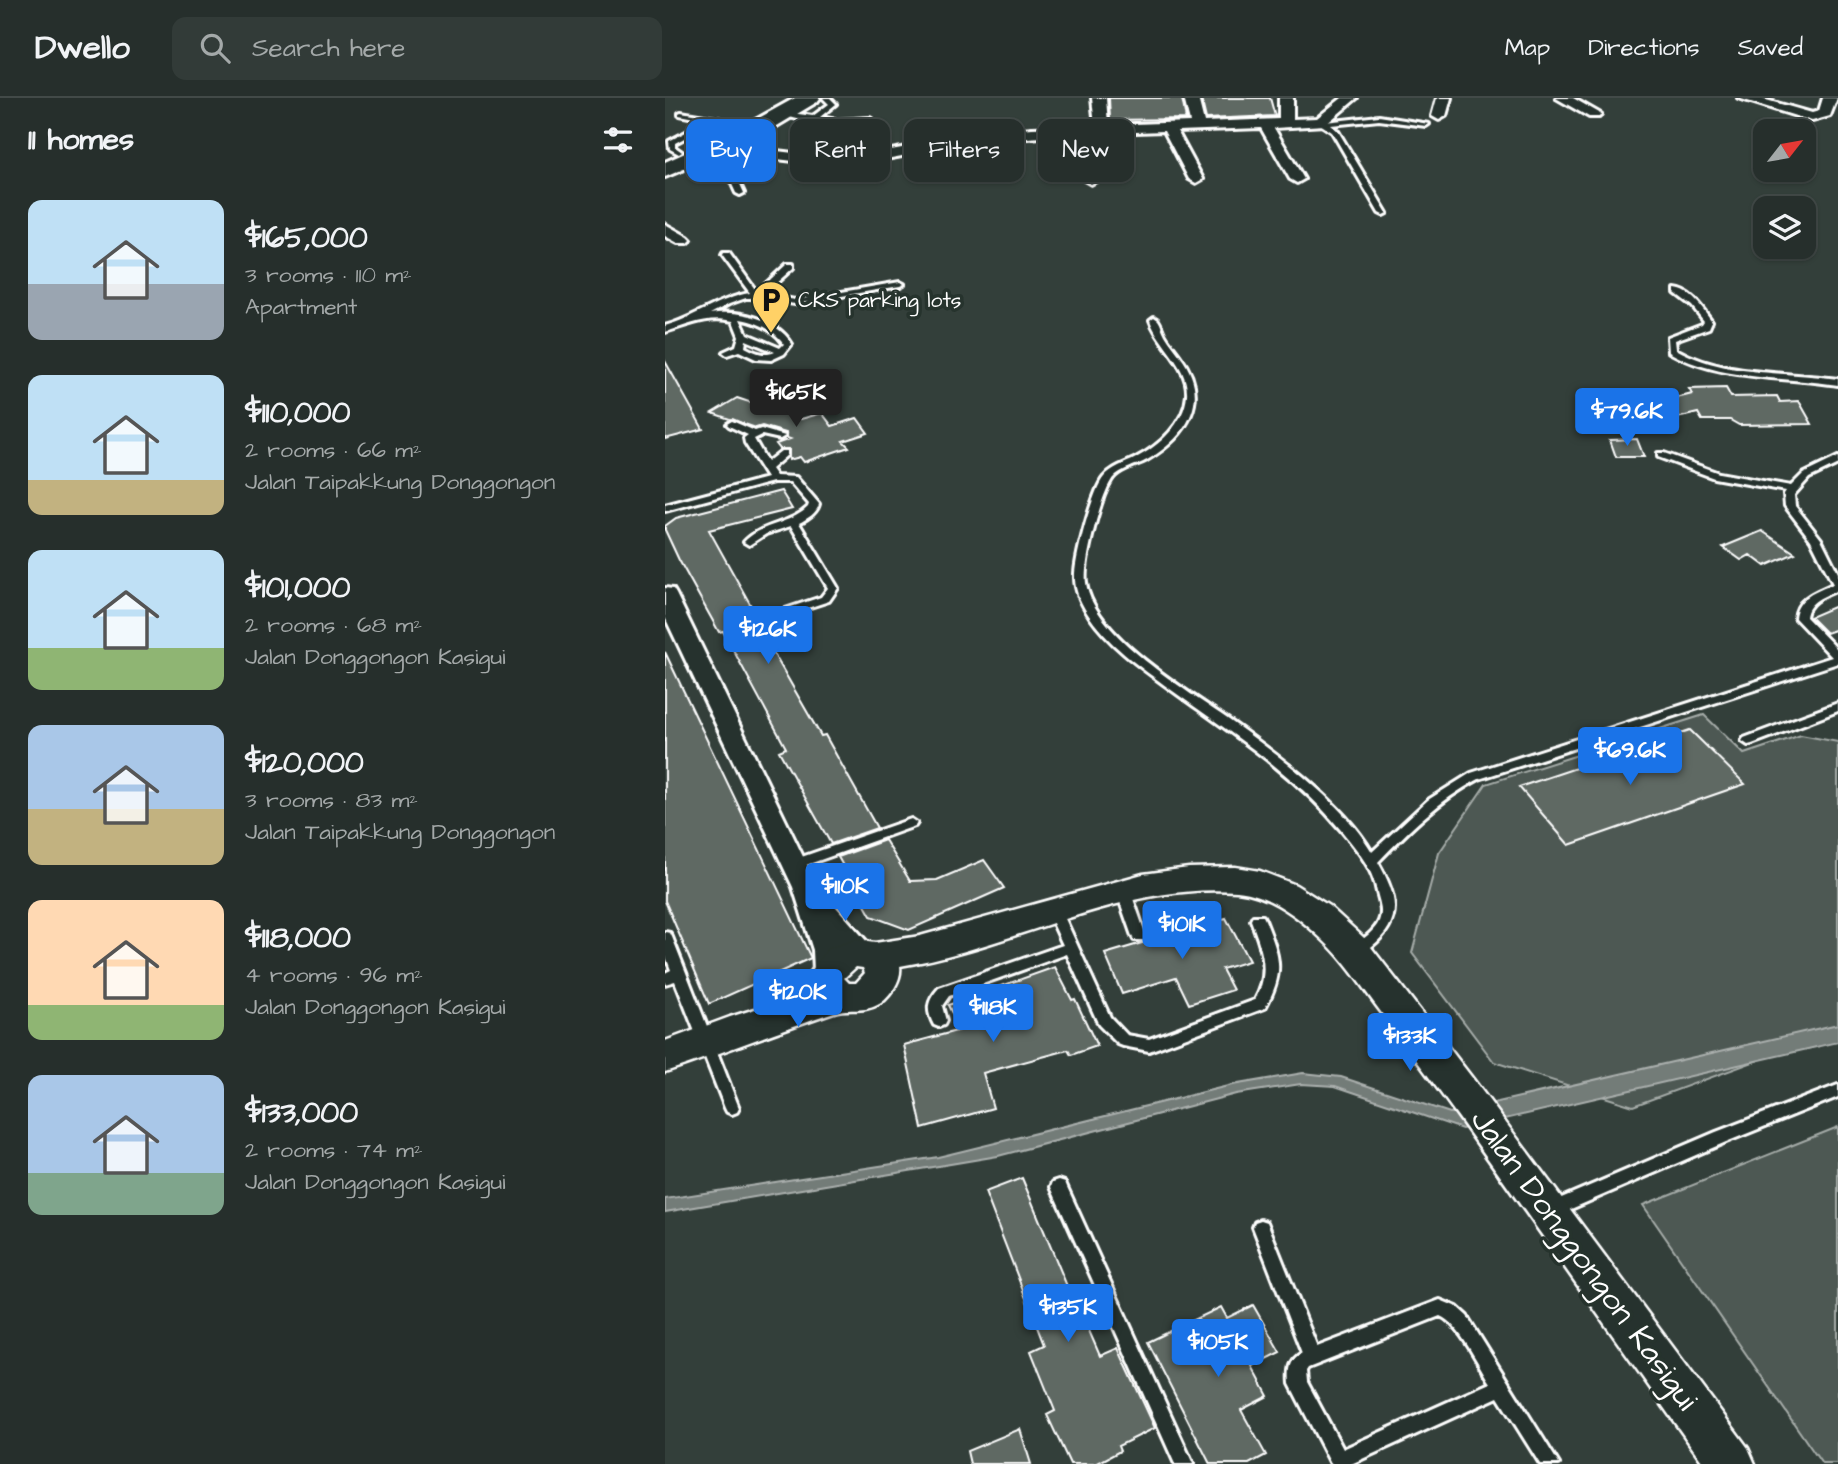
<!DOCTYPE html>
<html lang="en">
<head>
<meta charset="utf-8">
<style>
  body { margin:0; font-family:"Architects Daughter",sans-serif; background:#323b38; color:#f1f3f6; height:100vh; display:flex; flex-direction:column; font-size:26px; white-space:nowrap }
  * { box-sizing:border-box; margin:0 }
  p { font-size:23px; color:#a4a9a9 }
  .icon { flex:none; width:38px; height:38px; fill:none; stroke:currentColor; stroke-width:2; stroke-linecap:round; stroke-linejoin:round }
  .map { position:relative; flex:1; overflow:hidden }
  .panel { display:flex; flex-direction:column; background:#262f2c; width:665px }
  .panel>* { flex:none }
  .hud { position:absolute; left:21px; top:21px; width:665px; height:63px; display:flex; gap:14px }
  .needle { width:46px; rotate:59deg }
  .buttons { position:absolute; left:1088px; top:21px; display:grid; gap:14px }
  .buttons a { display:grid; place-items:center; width:63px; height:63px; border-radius:14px; background:#262f2c; box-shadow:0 2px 5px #0004,0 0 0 2px #424a48; font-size:35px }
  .price { position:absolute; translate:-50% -60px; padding:0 16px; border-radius:7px; background:#1a73e8; color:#fff; font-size:23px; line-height:46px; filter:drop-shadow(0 2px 4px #0008) }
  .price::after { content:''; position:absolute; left:50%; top:42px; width:21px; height:16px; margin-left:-10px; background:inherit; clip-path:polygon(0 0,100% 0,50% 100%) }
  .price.active { background:#222; color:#fff }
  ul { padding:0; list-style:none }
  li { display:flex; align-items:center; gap:21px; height:175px; padding:0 28px }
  li span { display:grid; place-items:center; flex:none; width:196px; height:140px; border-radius:14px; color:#555 }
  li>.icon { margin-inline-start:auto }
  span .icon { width:84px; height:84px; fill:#fffc; stroke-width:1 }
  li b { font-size:30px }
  h2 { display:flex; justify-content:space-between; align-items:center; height:84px; padding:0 28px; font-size:30px }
  .pill { padding:0 24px; border-radius:14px; background:#262f2c; box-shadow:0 2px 5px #0004,0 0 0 2px #424a48; font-size:24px; line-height:63px }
  .pill.active { background:#1a73e8; color:#fff }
  header { display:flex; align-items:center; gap:42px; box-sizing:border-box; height:98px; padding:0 35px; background:#262f2c; border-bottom:2px solid #424a48 }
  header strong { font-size:33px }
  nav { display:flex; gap:38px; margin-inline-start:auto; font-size:24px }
  .search { width:490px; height:63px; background:#323b38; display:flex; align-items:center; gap:18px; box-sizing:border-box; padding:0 24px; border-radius:14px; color:#a4a9a9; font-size:26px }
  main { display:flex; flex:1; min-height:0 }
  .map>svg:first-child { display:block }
  .green { fill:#4d5853; stroke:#a6aca9; stroke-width:2 }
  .water { fill:#737b78; stroke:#abb0ae; stroke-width:2 }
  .building { fill:#5f6964; stroke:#fff; stroke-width:2 }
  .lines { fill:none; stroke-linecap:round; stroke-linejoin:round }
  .service-casing { stroke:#fff; stroke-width:6 }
  .minor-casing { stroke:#fff; stroke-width:6 }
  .tertiary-casing { stroke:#fff; stroke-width:5 }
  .primary-casing { stroke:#fff; stroke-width:6 }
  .service { fill:#26332d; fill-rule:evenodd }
  .minor { fill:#26332d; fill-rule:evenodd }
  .tertiary { fill:#26332d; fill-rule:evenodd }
  .primary { fill:#26332d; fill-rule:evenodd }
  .labels { text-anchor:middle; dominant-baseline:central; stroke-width:7; stroke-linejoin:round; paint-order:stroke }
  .far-poi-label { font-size:21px; fill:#fff; stroke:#26332d; text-anchor:start }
  .near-street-label { font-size:32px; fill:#fff; stroke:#26332d }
</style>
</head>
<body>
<header>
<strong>Dwello</strong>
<div class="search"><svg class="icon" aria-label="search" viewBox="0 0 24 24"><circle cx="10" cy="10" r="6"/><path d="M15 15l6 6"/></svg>Search here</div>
<nav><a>Map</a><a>Directions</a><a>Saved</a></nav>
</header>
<main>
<section class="panel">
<h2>11 homes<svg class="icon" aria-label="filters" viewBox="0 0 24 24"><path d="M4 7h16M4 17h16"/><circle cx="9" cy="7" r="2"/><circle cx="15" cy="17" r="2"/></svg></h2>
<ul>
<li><span style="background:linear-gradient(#bfe0f5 60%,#9aa5b1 0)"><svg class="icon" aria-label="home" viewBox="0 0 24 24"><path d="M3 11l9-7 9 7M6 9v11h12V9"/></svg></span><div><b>$165,000</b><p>3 rooms · 110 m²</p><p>Apartment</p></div></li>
<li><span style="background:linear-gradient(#bfe0f5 75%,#c2b280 0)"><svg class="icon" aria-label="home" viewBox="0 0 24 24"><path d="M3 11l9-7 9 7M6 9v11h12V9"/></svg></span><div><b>$110,000</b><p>2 rooms · 66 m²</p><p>Jalan Taipakkung Donggongon</p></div></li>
<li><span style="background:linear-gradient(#bfe0f5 70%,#8fb573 0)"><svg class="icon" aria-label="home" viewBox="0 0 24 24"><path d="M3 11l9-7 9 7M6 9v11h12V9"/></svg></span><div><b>$101,000</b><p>2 rooms · 68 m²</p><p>Jalan Donggongon Kasigui</p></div></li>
<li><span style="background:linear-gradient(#a9c7e8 60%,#c2b280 0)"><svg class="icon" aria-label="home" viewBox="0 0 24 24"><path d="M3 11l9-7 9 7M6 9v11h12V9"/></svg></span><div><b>$120,000</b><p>3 rooms · 83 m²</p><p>Jalan Taipakkung Donggongon</p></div></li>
<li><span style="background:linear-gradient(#ffd9b3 75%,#8fb573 0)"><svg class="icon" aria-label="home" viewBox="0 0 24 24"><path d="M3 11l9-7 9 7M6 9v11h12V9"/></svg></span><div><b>$118,000</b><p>4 rooms · 96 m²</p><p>Jalan Donggongon Kasigui</p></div></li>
<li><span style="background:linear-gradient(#a9c7e8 70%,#7fa58c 0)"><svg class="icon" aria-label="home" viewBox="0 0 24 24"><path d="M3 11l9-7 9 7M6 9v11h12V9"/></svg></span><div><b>$133,000</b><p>2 rooms · 74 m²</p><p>Jalan Donggongon Kasigui</p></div></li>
</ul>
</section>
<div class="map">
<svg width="1173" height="1366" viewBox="0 0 1173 1366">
  <rect width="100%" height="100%" fill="#333f3a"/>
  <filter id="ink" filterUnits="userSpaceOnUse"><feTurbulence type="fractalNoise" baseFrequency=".0143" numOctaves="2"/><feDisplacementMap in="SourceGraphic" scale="14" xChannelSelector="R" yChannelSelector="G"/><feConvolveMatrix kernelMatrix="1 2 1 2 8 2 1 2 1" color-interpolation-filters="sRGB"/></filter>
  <g filter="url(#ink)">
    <path class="green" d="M1039 617 1079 656 1136 637 1173 644V933L968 1008 829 964 747 855 774 755 821 686Z
      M1173 1029V1366H1157L978 1107Z"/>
    <path class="water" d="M1173 926V944L797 1031 670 988 636 986 571 996 333 1058 0 1114V1101L273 1059 567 987 638 975 676 979 785 1015Z"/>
    <path class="building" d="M444 0H517L521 21 445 22Z
      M536 0H605L610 18 541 21Z
      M0 263 38 331 0 341Z
      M1061 290 1066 299 1112 298 1115 304 1134 303 1147 326 1074 327 1065 322H1037L1033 315 1008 321 988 306 1027 296 1024 291Z
      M72 300 136 321 157 315 167 328 192 320 203 335 178 343 184 349 139 364 135 359 124 362V351H115L111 346 125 341 122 340 121 335 97 328 91 330 47 315Z
      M972 341 979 359H951L945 342Z
      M116 393 127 411 44 432 94 522 90 523 156 638 160 637 212 730 166 746 114 653 121 650 58 533 54 534 14 462 0 432V428L11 420Z
      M1097 433 1130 455 1100 468 1085 457 1076 462 1058 449Z
      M1173 507V531L1161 535 1145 519Z
      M0 554 146 860 44 906 0 803Z
      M1025 632 1080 686 904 747 854 689Z
      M220 742 245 783 272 782 319 762 339 790 244 832 206 818 173 759Z
      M561 820 584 863 557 871 568 892 524 906 511 879 457 896 440 856Z
      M390 869 407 902 410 901 432 948 406 957 403 952 318 975 328 1010 257 1030 239 947 295 932 283 907Z
      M357 1080 419 1229 422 1228 435 1258 453 1250 490 1330 453 1348 455 1353 431 1366H405L382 1317 390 1313 366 1253 379 1247 320 1094Z
      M588 1207 615 1254 587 1268 603 1298 576 1312 601 1357 584 1366H545L483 1244 556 1209 562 1220Z
      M355 1331 366 1366H305L302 1353Z"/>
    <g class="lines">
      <g class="service-casing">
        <path id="service" d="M158 0H165L171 6 155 19 172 22 205 20 208 22 205 24C179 26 139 26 116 16L119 14 148 18 164 6Z
          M16 14 68 23 73 28 27 36 10 45V49L17 54 14 56 5 51 4 43 23 33 65 27 14 17V15Z
          M714 18 764 26 761 28 714 22 666 27 673 33 722 115 718 117 714 115 667 34 652 24 655 22 660 24Z
          M83 52 86 54 82 77 74 84 79 95 75 97 71 95 66 84 75 76 80 54Z
          M58 155H64L92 194 122 166H128V170L99 196 130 202 235 184 239 186 235 188 130 206 92 200H81L64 206 45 216C73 211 111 220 127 246L119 256 106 262 91 261 74 253 62 257 58 254 71 248 74 238 68 223C43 217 24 227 0 234V228C29 220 54 200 85 195L57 157ZM75 221C92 224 109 231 119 246L115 250 82 236ZM81 242 110 254C99 259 89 254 80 249Z
          M1010 191C1026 192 1038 211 1047 223L1044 230 1010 242 1011 251C1060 279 1119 273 1173 281V287C1116 278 1055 283 1004 254L1003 239 1037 226 1039 223 1027 208 1010 195Z
          M489 219C490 220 492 221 493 222 496 226 497 232 500 237 504 244 510 251 515 258 547 300 523 338 482 362 471 368 453 371 446 383 435 400 418 466 421 485 429 538 522 592 564 622 610 655 678 704 707 754L763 702 806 675 1167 559 1130 520C1132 499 1151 494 1168 486L1146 442 1120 408 1119 396 1121 393 1049 380 993 359V355H999L1054 375 1126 388 1138 376 1173 359V366L1144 380 1129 397 1130 408 1156 441 1173 475V492C1159 498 1143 503 1141 519L1173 552V565L814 681C774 702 744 732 713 764 732 798 739 822 706 849 699 855 695 860 686 858L684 854 686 850C696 842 712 833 715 820 718 812 714 802 712 794 708 770 691 750 675 731 630 677 569 637 512 596 481 573 447 551 425 519 417 507 410 494 410 480 409 462 428 391 439 379 447 369 460 366 471 360 494 348 520 325 522 297 524 268 494 248 485 222Z
          M67 323 90 333 96 331 120 338 115 341 97 337 89 341 102 364 116 353H122V357L106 371 111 378 131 379 154 406C152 415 142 421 134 425L173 490 164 503 124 516 119 513 120 511 156 499 163 490 126 428 101 436 84 447 79 444C96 425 125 427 143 409L144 406 125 384H108L0 413V407L102 380 80 345 79 340 83 337 64 328 62 326Z
          M1173 605V613L1087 646 1083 647 1077 643 1079 640Z
          M246 721 252 725 250 728 130 771 125 769 124 766 125 763Z
          M459 790 464 792 466 795 481 838 479 842H469L467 838 452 795 454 792Z
          M389 807 394 809 396 812 445 919 462 937 484 941 590 902C606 874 597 851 586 822L588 818H598L600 822C615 860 620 873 600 910L484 953 458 948 453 946 434 927 402 856 284 898 277 908 281 923 279 927 274 929 269 927C261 912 262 903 274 890L398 847 382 812 384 809Z
          M0 834 5 835 7 839 74 1010 72 1014 67 1016 62 1014 60 1010 10 883 0 886V875L6 872 0 856Z
          M1173 987V999L1061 1044 892 1117 886 1119 880 1117 878 1112 880 1107 1051 1034Z
          M394 1082 400 1084 402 1089 528 1366H510L386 1089 388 1084Z
          M596 1122 602 1124 652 1249 775 1202 792 1209 802 1218 894 1366H875L833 1299 686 1366H666L625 1286C624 1273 624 1262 637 1255L588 1129 590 1124ZM775 1218C794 1225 814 1268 825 1285L678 1351 642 1284 641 1273 643 1270Z"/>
      </g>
      <g class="minor-casing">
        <path id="minor" d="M427 0H441L443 27 525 24 519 0H533L539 24 614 21V0H628V21L652 20 677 0H692L660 27 609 30 639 81 632 85 625 81 596 30 512 33 538 81 531 85 524 81 499 33 415 36 433 82 426 86 419 82 402 37 312 44 178 69 54 54 47 50 54 46 178 61 312 36 367 30 430 28Z
          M772 0H786L781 18 774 22 767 18Z
          M891 0H908L936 16 934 19H924Z
          M1073 0H1094L1147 15 1154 13 1158 0H1172L1165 18 1147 23Z
          M0 126 23 139 26 142 23 145H13L0 138Z
          M0 490 8 491 11 496 157 798 163 800 212 855 208 862C193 867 186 861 175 851L177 872 173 880 163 883 153 880 149 872 148 852 128 789 0 519Z"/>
      </g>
      <g class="tertiary-casing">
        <path id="tertiary" d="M570 769 595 773 631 787 664 808 699 840 808 981 1083 1350 1090 1366H1039C957 1251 876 1135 794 1020 768 984 742 949 716 914 697 889 680 862 657 841 634 819 604 796 572 793 455 784 348 850 235 868 237 880 227 897 216 905 199 916 185 909 169 914 112 933 57 955 0 974V943L65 919 147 893 143 878 162 851 189 842 210 845 255 838 478 776 524 770ZM191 869 198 870 200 875 191 885H184L179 880Z"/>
      </g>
      <g class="primary-casing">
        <path id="primary" d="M130 0H155L152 4 92 40 0 79V64L76 30Z"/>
      </g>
      <use href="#service" class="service"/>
      <use href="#minor" class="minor"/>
      <use href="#tertiary" class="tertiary"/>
      <use href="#primary" class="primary"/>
    </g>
  </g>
  <defs>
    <g id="parking-pin" transform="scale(2.0125)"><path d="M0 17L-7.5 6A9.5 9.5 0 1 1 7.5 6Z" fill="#ffd166" stroke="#26332d"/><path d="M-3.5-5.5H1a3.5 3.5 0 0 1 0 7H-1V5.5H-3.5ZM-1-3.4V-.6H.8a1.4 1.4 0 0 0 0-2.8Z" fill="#111"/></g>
  </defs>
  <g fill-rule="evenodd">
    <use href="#parking-pin" x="106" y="202"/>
  </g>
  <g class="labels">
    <g class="far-poi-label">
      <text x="133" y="202">CKS parking lots</text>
    </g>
    <g class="near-street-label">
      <text transform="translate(919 1162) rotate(54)">Jalan Donggongon Kasigui</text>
    </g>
  </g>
</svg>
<div class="buttons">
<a><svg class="needle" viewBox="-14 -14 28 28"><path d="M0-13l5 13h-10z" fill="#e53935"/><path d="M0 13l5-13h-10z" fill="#a4a9a9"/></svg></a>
<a><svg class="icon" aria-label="layers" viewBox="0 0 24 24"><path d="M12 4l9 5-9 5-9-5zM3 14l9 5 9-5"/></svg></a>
</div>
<b class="price active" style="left:131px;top:331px">$165K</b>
<b class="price" style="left:962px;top:350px">$79.6K</b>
<b class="price" style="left:103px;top:568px">$126K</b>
<b class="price" style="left:965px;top:689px">$69.6K</b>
<b class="price" style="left:180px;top:825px">$110K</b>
<b class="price" style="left:517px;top:863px">$101K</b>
<b class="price" style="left:133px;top:931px">$120K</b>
<b class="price" style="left:328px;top:946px">$118K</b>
<b class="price" style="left:745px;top:975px">$133K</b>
<b class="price" style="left:403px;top:1246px">$135K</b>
<b class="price" style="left:553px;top:1281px">$105K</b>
<div class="hud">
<a class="pill active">Buy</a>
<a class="pill">Rent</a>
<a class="pill">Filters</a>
<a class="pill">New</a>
</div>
</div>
</main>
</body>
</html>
